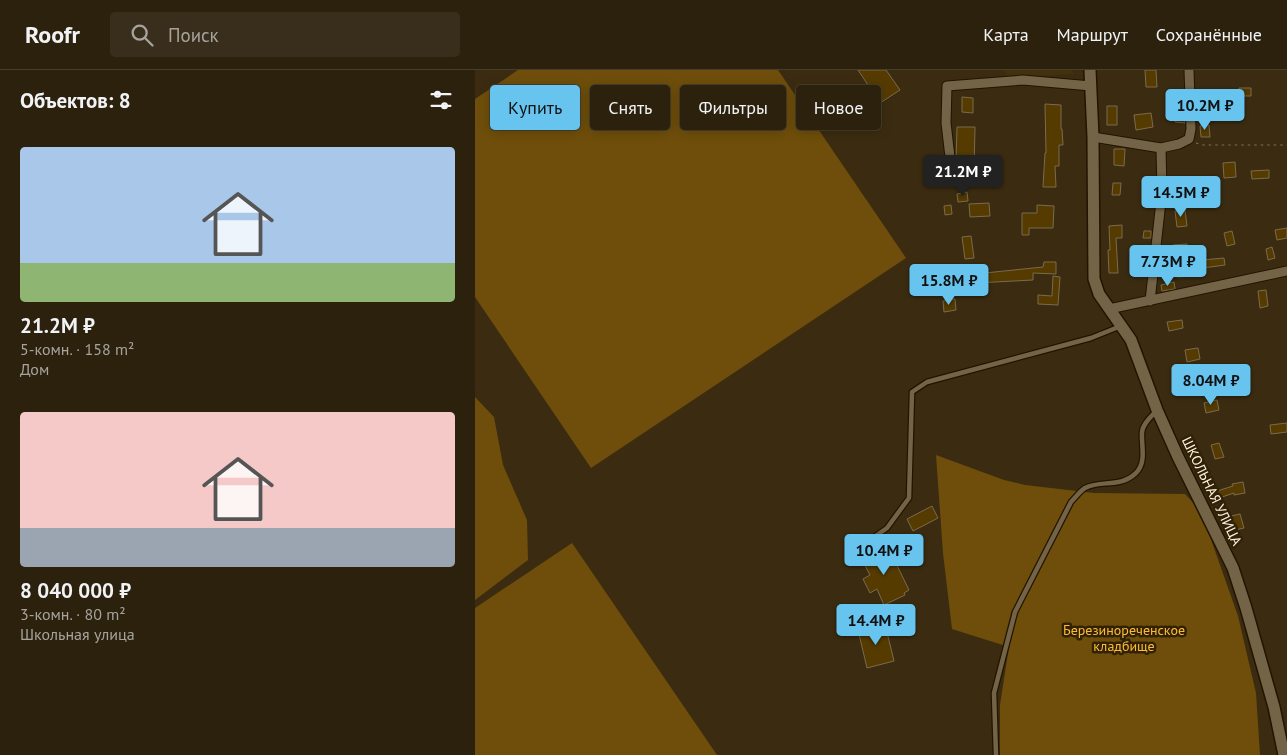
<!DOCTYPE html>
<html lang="ru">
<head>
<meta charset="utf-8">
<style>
  body { margin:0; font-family:"PT Sans",sans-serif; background:#382e1b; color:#f1f3f6; height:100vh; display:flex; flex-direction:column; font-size:19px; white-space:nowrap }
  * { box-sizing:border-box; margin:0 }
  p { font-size:16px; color:#a6a39d }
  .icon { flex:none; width:28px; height:28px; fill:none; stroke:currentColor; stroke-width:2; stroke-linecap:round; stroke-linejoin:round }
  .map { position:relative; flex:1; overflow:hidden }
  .panel { display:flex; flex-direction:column; background:#2c210d; width:475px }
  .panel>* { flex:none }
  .hud { position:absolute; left:15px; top:15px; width:475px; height:45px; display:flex; gap:10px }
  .price { position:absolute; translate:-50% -42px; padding:0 11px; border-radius:5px; background:#67c4ef; color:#111; font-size:16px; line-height:32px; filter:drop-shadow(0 1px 2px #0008) }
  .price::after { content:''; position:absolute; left:50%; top:30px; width:15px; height:11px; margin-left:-8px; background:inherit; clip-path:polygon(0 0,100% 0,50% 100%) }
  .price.on { background:#222; color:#fff }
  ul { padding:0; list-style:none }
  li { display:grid; align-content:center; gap:10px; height:265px; padding:0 20px }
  li span { display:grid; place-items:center; height:155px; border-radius:5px; color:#555 }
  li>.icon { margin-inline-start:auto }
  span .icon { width:90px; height:90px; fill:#fffc; stroke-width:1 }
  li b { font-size:21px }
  h2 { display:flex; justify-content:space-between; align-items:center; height:60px; padding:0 20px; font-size:21px }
  .pill { padding:0 18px; border-radius:5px; background:#2c210d; box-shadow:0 2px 12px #0003,0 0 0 1px #483e2e; font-size:18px; line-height:45px }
  .pill.on { background:#67c4ef; color:#111 }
  header { display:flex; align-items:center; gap:30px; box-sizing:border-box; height:70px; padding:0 25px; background:#2c210d; border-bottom:1px solid #483e2e }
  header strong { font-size:24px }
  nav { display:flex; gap:28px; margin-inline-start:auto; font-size:18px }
  .search { width:350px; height:45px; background:#382e1b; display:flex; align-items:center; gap:12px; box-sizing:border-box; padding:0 18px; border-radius:5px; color:#a6a39d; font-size:19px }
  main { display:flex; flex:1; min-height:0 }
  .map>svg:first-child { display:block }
  .built { fill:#43310d }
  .green { fill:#6e4e0a }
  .building { fill:#553b00; stroke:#7b6a4e }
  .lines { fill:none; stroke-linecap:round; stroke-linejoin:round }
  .service-casing { stroke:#221400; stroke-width:7 }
  .minor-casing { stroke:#221400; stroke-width:11 }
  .tertiary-casing { stroke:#221400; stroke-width:14 }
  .path { stroke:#7e715a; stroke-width:1; stroke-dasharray:2.5 4; stroke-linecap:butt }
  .service { stroke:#746447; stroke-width:4.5 }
  .minor { stroke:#746447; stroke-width:9 }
  .tertiary { stroke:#746447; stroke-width:11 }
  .labels { text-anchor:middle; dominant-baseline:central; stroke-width:5; stroke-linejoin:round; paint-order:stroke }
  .street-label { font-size:14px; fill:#fdf3e3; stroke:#312207 }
  .park-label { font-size:14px; fill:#ffbc33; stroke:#312207 }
</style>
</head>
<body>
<header>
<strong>Roofr</strong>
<div class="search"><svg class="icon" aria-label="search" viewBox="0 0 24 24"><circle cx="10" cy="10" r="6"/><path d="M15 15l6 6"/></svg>Поиск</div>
<nav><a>Карта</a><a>Маршрут</a><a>Сохранённые</a></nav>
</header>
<main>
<section class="panel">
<h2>Объектов: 8<svg class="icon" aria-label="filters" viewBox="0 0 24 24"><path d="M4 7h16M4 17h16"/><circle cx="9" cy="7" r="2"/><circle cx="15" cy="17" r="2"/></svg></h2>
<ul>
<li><span style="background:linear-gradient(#a9c7e8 75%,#8fb573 0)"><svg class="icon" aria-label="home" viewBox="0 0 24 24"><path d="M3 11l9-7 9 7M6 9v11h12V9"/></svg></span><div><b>21.2M ₽</b><p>5-комн. · 158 m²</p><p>Дом</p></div></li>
<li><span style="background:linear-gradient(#f6c9c9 75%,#9aa5b1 0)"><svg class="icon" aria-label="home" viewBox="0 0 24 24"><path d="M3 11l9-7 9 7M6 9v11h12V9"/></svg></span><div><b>8 040 000 ₽</b><p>3-комн. · 80 m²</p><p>Школьная улица</p></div></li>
</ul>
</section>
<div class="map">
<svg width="812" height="685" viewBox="0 0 812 685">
  <rect width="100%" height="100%" fill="#3b2c11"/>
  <path class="built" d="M528 0H597L599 4 534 8Z"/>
  <path class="green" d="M43 0H303L431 188 116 398 0 227V29Z
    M0 327 19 347 28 395 52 450 53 490 0 530Z
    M461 385 529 410 550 415 619 423 710 424 726 441 763 546 781 623 785 685H525V635L534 577 477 559 468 483Z
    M97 473 242 685H0V538Z"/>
  <path class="building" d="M383 0H411L425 20 405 33Z
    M670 0H681L682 17H671Z
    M364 18 384 48 383 49 386 53 379 57 377 54 370 58 350 28Z
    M764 18H776V26H764Z
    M487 27 498 28V43L487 42Z
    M702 32H709L710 53 700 52Z
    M570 34 586 35V59H587L588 75H584V96H580L581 117H568L570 83H571Z
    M632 36H642V55H632Z
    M676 43 678 57 661 60 659 45Z
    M734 55 735 67H726L725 56Z
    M482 57H500L499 101H501L502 115 491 116 489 91H481Z
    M639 79H650L649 96 639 95Z
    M760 92 761 107 749 108 748 93Z
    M794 100V108L777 109 776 101Z
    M638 113H646L645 125H637Z
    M492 122 493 131 483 132 482 124Z
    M514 133 515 146 495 147 494 134Z
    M476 135 477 144 470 145 469 136Z
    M562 135 579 136 578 158H554V165H547V143H562Z
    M710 140 712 156 702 157 700 141Z
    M647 155V168H641L643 203H634L633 180H635L634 156Z
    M812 158V168L802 170 800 160Z
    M669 161H676V168H668Z
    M757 161 760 174 752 176 749 163Z
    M496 166 499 188 490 189 487 167Z
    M712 174 717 206 702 207 701 198H688V182H699L698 175Z
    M669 177 672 201 663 202 661 178Z
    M797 177 800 188 793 190 791 179Z
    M749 188 750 195 728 198 727 190Z
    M569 192H581V204L558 203V210L501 213 500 204 568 197Z
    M578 206 585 207 583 235 563 234V225L577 226Z
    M699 212 700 219 687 221 686 215Z
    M791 220 793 236 785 238 783 221Z
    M480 229 481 240 469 242 468 231Z
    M707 250 708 258 694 261 692 252Z
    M723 278 725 289 712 292 710 280Z
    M742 330 744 340 731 343 729 333Z
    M812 353V362L796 364 795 355Z
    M744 373 749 387 740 389 736 375Z
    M768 412 770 423 759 425V423L738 430 736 423 758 416 757 414Z
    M457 436 463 448 438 461 432 449Z
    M765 444 769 458 760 460 756 446Z
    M412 475 434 520 429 523 430 525 409 535 402 519 395 523 388 509 395 505 386 488Z
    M410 554 419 591 392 598 383 560Z"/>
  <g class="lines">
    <g class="service-casing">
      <path id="service" d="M382 479 412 458 434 428 437 322 452 312 616 268 646 256
        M521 685 519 623 540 542 596 432C600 428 605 421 610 418 627 409 644 419 661 403 672 392 666 375 667 362 668 353 676 347 682 340"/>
    </g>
    <g class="minor-casing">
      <path id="minor" d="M618 67 686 78
        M475 87 471 53 472 16 548 10 616 16
        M687 122 711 127H737
        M675 231 687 122 686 78 704 74 714 69 716 59 714 0
        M634 239 812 201"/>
    </g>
    <g class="tertiary-casing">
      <path id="tertiary" d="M615 0 618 67 619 209 624 224 656 270 682 340 703 387 758 498 771 538 799 637 809 685"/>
    </g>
    <path class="path" d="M721 73 728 75H812"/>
    <use href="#service" class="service"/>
    <use href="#minor" class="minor"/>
    <use href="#tertiary" class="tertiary"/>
  </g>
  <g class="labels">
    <g class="street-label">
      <text transform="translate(737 421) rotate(64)">ШКОЛЬНАЯ УЛИЦА</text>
    </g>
    <g class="park-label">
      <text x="649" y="560">Березинореченское<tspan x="649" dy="16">кладбище</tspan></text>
    </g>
  </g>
</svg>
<b class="price" style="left:730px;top:61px">10.2M ₽</b>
<b class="price on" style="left:488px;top:127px">21.2M ₽</b>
<b class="price" style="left:706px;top:148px">14.5M ₽</b>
<b class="price" style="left:693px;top:217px">7.73M ₽</b>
<b class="price" style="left:474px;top:236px">15.8M ₽</b>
<b class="price" style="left:736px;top:336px">8.04M ₽</b>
<b class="price" style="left:409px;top:506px">10.4M ₽</b>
<b class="price" style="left:401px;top:576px">14.4M ₽</b>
<div class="hud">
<a class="pill on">Купить</a>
<a class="pill">Снять</a>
<a class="pill">Фильтры</a>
<a class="pill">Новое</a>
</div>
</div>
</main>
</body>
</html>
